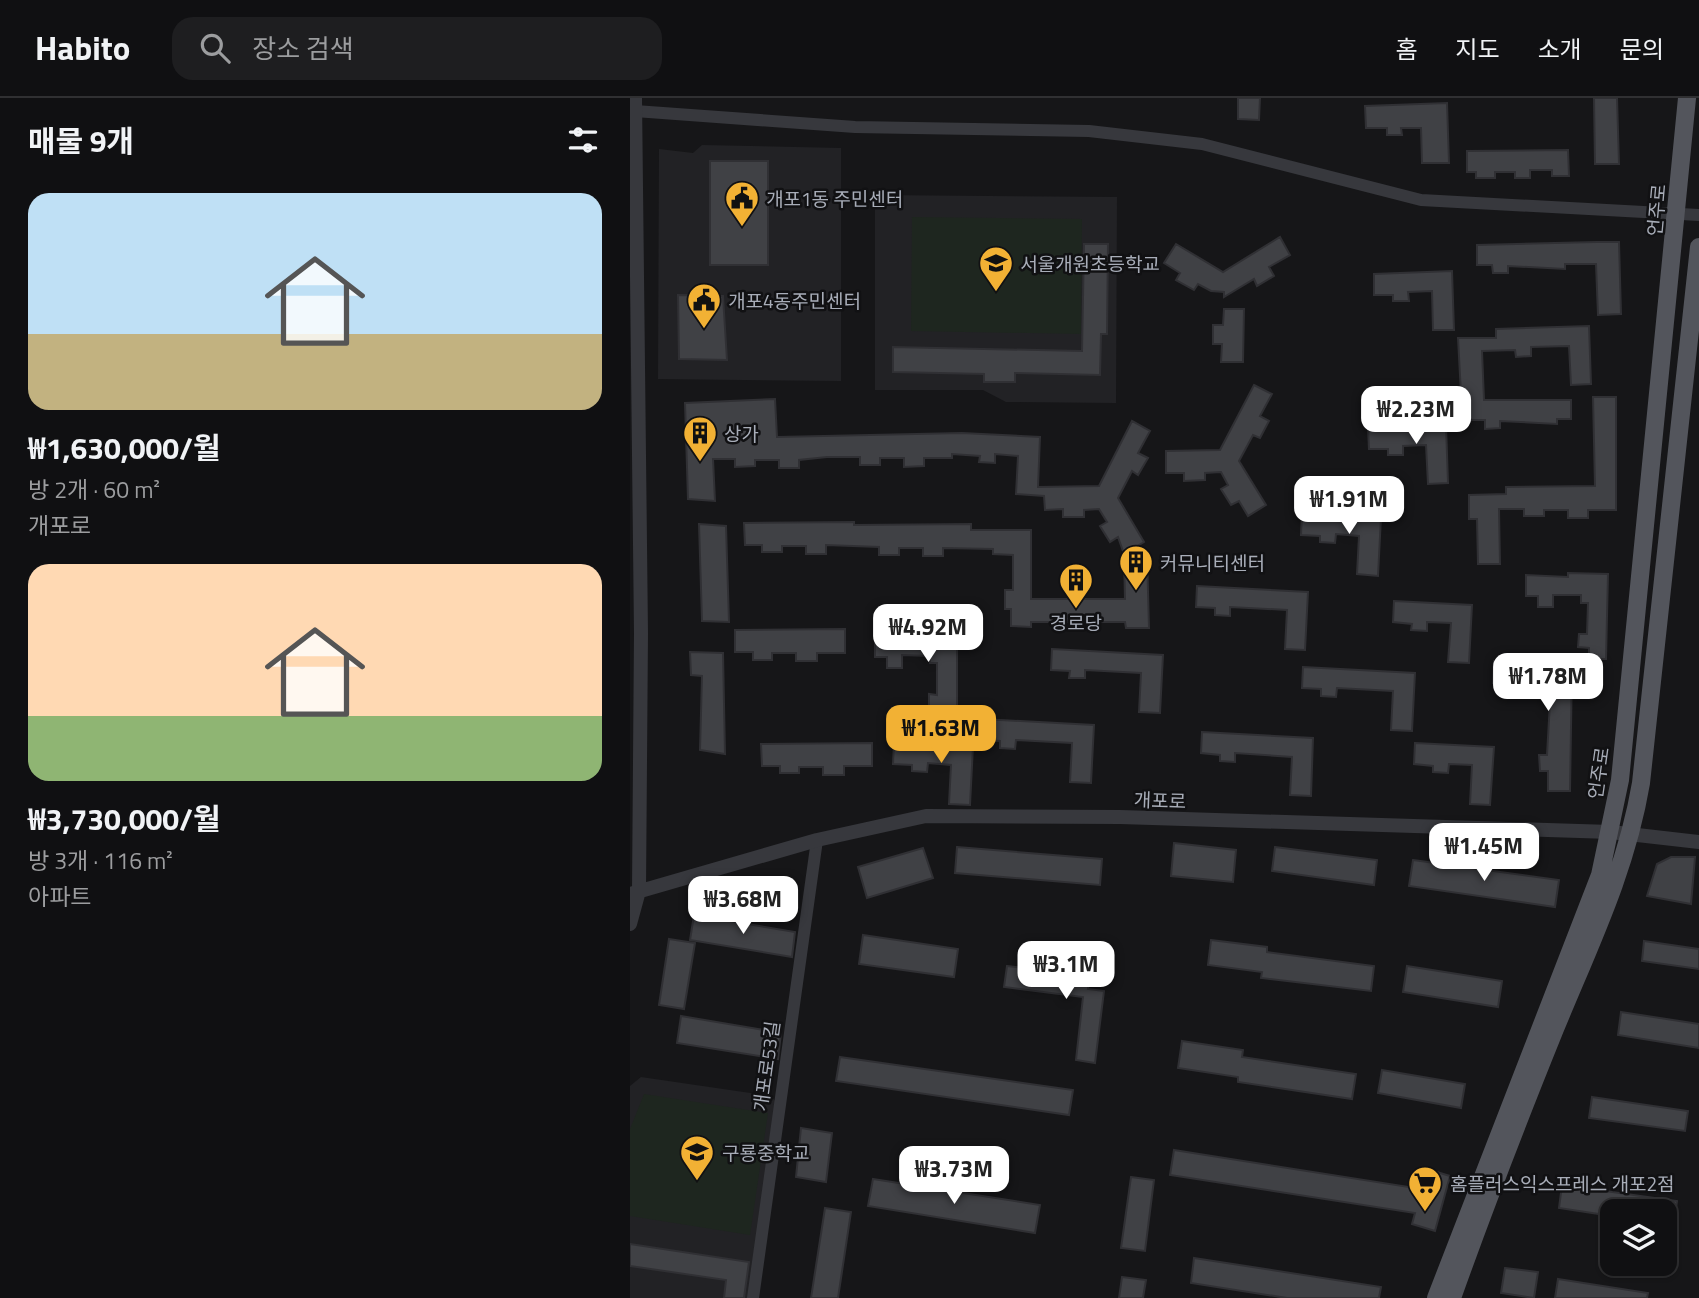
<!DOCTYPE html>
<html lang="ko">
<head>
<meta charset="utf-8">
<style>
  body { margin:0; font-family:"Titillium Web","Noto Sans KR",sans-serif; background:#1e1e20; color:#f1f3f6; height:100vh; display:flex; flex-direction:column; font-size:26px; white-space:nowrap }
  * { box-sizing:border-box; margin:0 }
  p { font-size:23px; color:#9c9d9f }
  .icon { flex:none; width:38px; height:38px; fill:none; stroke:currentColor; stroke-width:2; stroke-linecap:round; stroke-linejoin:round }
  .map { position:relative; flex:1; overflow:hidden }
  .sheet { display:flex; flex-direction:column; background:#101012; width:630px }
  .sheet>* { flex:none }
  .controls { position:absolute; left:970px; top:1101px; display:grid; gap:14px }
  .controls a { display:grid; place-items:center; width:77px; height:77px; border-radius:14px; background:#101012; box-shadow:0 2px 5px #0004,0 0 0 2px #303032; font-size:35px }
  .price { position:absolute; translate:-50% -60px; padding:0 16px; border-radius:14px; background:#fff; color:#222; font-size:23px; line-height:46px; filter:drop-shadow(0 2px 4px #0008) }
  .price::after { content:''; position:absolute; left:50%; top:42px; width:21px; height:16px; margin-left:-10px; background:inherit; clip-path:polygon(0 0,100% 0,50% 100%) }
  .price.selected { background:#f2b134; color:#111 }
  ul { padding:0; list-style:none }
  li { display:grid; align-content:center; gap:14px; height:371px; padding:0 28px }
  li span { display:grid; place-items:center; height:217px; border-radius:21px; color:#555 }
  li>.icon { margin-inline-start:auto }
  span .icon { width:126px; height:126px; fill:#fffc; stroke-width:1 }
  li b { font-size:30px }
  h2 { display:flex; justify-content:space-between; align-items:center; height:84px; padding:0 28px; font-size:30px }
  header { display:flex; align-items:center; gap:42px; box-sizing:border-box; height:98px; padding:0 35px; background:#101012; border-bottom:2px solid #303032 }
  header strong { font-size:33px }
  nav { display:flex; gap:38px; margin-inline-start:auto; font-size:24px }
  .search { width:490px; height:63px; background:#1e1e20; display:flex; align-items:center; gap:18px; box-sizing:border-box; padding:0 24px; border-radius:21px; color:#9c9d9f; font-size:26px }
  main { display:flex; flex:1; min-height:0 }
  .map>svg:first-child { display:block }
  .built { fill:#222225 }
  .green { fill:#1e261f }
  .building { fill:#404145; stroke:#303034; stroke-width:2 }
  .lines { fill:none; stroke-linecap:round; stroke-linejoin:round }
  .minor { stroke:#37383d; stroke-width:12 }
  .tertiary { stroke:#37383d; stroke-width:14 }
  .primary { stroke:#53555c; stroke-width:18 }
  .labels { text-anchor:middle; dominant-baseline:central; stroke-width:5; stroke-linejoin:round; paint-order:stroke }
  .poi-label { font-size:19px; fill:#a8adb8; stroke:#111113; text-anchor:start }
  .street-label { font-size:19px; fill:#a8adb8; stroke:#111113 }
</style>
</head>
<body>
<header>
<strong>Habito</strong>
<div class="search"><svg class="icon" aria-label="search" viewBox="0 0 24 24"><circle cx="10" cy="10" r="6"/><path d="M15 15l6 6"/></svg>장소 검색</div>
<nav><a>홈</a><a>지도</a><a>소개</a><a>문의</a></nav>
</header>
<main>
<section class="sheet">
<h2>매물 9개<svg class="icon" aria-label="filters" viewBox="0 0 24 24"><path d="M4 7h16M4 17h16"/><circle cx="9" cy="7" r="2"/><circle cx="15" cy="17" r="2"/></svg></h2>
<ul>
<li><span style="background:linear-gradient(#bfe0f5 65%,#c2b280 0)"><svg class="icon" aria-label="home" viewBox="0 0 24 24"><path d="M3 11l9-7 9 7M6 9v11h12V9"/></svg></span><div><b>₩1,630,000/월</b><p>방 2개 · 60 m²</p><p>개포로</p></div></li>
<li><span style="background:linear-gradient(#ffd9b3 70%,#8fb573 0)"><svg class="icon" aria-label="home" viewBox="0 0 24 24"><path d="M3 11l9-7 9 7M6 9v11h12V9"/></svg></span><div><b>₩3,730,000/월</b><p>방 3개 · 116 m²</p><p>아파트</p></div></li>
</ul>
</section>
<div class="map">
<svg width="1069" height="1200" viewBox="0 0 1069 1200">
  <rect width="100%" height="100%" fill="#161618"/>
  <path class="built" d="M72 47 211 50V283L28 281 29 51 63 55Z
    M245 97 487 99 486 305 376 304 353 292H245Z
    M11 979 141 998 146 1004 118 1200H0V988Z"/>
  <path class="green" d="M282 119 452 121 451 236 281 233Z
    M14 996 138 1015 120 1137 0 1118V1031Z"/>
  <path class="building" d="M608 0H630L629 22 608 21Z
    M964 0H987L989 66H965Z
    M817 5 819 65H792L791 30H771L772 37H757V30H736L735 8Z
    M938 52 939 78H922V72H900V80H885V74H865V80H846V74H837V53Z
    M80 63H138V167H80Z
    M650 139 660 157 639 169 644 178 627 188 624 181 594 199V194L581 193 568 186 564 192 546 182 550 175 534 165 546 146 593 174Z
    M966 144H989L991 216 968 217 966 166H935V171L878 168V175H863L862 167H847V147Z
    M454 146H478L477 236H471L470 277 385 275V284H354V276L263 274V249L452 253Z
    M822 173 824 232H803L802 193 778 194 779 203H763V197H744V176Z
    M48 197 93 198 97 262 49 261Z
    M594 211H614L613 264H591L592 246H583V227H593Z
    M959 228 961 286 941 287 939 248 901 249V258L886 259 885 252 852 253 854 302H941V321H927V326L870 323V330L855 331V322H839V296H831L828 240H866V231Z
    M624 287 642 296 630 318 639 323 630 340 623 337 609 363 636 407 618 418 609 403 601 407 591 391 598 387 591 374 575 375V382L554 383V375H536V353L590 352Z
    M963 299H986V412H958V420H938V412H914V418H894V411H869L870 466H848L847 421H839V397L876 396V389L965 388Z
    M145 301 147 339 332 335 410 339 408 389 469 388 502 323 520 333 508 355 518 360 508 377 502 373 488 400 514 444 494 456 488 439 480 444 470 428 477 424 469 411 454 412V419H433V411L415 412 414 398 386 396 388 358 365 356V365L349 364 350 358 322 356V360H294V368L274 369V360H250V367H230V359H197L169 362V370H149V362H125V368L105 369V361H83L85 403 58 401 55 305Z
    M816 327 818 385 798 386 796 347 773 348V357H758V351H739L738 330Z
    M672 415 751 419 748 478 727 476 729 438 706 436 705 445 690 444V438L671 437Z
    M224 424V427L341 426V432H401V501H495L494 458 517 457 519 530H496L495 524H401V529L381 528V511H375V492H383V457L363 456V451L313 450V458H293V450H269V457H249V449L196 447V456H176V448H152V454H132V447H115L114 425Z
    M69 426 96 428 99 524 72 523Z
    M938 475 978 476 976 561H959V550L948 549 949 536H957L958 505H951V497H923V509H908V498H896V477L938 479Z
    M567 488 678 494 675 552 655 551 657 512 600 509V518L585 517V510L566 509Z
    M764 503 842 507 839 565 818 564 821 525 797 524V533L781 532 782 526 763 524Z
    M215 531V555H187V563H166V555H142V562H123V554H105V532Z
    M287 535 327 536V621H309V610H299V596L307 597V565H300V558L272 557V570H257V559H245V539H287Z
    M422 551 533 557 530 615 509 614 511 575 455 572V580H439L440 573 421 572Z
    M60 554 93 555 95 656 70 652 72 578 61 577Z
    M864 563 942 568 940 693H918V673H910L909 657H917L921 586 897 584V593L882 592V586L863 585Z
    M673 569 785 575 782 633 761 632 763 593 707 590 706 599 691 598V591L672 590Z
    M352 621 464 627 461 685 440 684 442 645 386 642 385 651 370 650V643L351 642Z
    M572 634 683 640 681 698 660 697 662 659 605 655V664L590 663V657L571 655Z
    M264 644 343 648 340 707 319 706 321 667 298 665 297 674 282 673V667L263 666Z
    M242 645V668H214V677H193V669H169V675H150V668H132L131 646Z
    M785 645 864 649 860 707 840 706 842 667 819 666 818 675 803 674V668L784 666Z
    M544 745 606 752 603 784 541 778Z
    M327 749 472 761 470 787 325 775Z
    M645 749 747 762 744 787 642 773Z
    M293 750 303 780 237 800 228 769Z
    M1041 759H1065L1061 806 1017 798 1027 766Z
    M783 762 929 782 925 809 779 788Z
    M64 817 165 834 162 859 60 842Z
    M233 837 328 851 324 879 229 866Z
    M39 841 65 845 54 911 29 907Z
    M581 842 637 849V854L744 868 741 893 631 880 632 874 578 867Z
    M1014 843 1069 851V871L1012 863Z
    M377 868 459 878 458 891 474 893 465 965 446 962 453 899 374 889Z
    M777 868 872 883 868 909 773 894Z
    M991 914 1069 926V950L988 937Z
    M51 918 151 935 148 961 47 945Z
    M552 943 613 952 612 959 726 976 722 1001 608 984V979L548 970Z
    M210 959 443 992 439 1017 206 983Z
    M752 972 835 986 831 1010 748 995Z
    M962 999 1058 1013 1055 1033 959 1020Z
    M171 1030 202 1035 196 1084 166 1079Z
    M544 1052 791 1091 797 1071 820 1078 805 1133 782 1126 785 1115 540 1077Z
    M501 1079 524 1082 515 1153 491 1150Z
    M243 1081 410 1107 405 1135 238 1108Z
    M932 1087 1047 1103 1044 1126 1034 1125V1113H982V1118L929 1110Z
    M195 1110 221 1114 208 1200H181Z
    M0 1146 119 1164 114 1200H94L96 1182 0 1168Z
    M564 1160 751 1189 749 1200H657L561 1185Z
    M875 1170 908 1174 904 1200 871 1195Z
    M492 1179 516 1182 513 1200H489Z
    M928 1181 1018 1195 1017 1200H925Z"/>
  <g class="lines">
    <path class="minor" d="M5 13 225 29 459 33 572 46 791 102 1069 117
      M123 1200 187 742"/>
    <path class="tertiary" d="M0 796 187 742 296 718 490 719 981 734 1069 744
      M0 826 9 793 11 535 5 0"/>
    <path class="primary" d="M806 1200 970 777 990 682 1057 0
      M822 1200C854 1110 889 1020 925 931 959 848 996 774 1011 685L1069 149"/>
  </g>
  <defs>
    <g id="civic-pin" transform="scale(1.75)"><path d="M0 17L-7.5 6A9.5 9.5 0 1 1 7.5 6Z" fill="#f2b134" stroke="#111113"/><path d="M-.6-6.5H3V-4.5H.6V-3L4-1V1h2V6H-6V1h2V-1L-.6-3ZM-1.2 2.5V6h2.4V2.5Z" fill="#111"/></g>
    <g id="school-pin" transform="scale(1.75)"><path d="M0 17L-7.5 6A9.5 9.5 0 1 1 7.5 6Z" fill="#f2b134" stroke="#111113"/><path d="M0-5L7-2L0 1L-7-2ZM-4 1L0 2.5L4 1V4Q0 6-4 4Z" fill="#111"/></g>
    <g id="building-pin" transform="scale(1.75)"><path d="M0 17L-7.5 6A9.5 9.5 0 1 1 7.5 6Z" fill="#f2b134" stroke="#111113"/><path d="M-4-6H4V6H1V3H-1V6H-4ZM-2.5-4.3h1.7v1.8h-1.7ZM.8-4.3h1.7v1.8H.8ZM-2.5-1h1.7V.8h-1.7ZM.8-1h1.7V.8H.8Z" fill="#111"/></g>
    <g id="supermarket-pin" transform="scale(1.75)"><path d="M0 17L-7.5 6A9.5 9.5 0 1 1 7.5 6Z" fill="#f2b134" stroke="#111113"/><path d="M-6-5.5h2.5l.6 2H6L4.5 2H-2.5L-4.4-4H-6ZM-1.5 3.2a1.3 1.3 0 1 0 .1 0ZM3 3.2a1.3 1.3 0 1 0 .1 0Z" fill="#111"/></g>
  </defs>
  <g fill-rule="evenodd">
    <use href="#civic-pin" x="112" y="100"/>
    <use href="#school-pin" x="366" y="165"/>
    <use href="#civic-pin" x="74" y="202"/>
    <use href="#building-pin" x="70" y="335"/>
    <use href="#building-pin" x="506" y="464"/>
    <use href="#building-pin" x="446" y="482"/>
    <use href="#school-pin" x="67" y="1054"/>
    <use href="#supermarket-pin" x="795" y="1085"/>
  </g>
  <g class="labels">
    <g class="poi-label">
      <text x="136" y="100">개포1동 주민센터</text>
      <text x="390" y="165">서울개원초등학교</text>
      <text x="98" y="202">개포4동주민센터</text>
      <text x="94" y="335">상가</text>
      <text x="530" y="464">커뮤니티센터</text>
      <text x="446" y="524" text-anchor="middle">경로당</text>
      <text x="92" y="1054">구룡중학교</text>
      <text x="820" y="1085">홈플러스익스프레스 개포2점</text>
    </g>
    <g class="street-label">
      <text transform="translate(1026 112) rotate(-85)">언주로</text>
      <text transform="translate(968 675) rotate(-82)">언주로</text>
      <text transform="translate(530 702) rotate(2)">개포로</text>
      <text transform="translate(136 968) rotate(-82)">개포로53길</text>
    </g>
  </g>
</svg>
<div class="controls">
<a><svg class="icon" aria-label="layers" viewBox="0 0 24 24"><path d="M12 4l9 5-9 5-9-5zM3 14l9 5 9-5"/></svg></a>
</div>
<b class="price" style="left:786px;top:348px">₩2.23M</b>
<b class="price" style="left:719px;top:438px">₩1.91M</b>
<b class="price" style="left:298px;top:566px">₩4.92M</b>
<b class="price" style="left:918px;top:615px">₩1.78M</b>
<b class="price selected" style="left:311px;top:667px">₩1.63M</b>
<b class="price" style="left:854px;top:785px">₩1.45M</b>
<b class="price" style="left:113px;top:838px">₩3.68M</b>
<b class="price" style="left:436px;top:903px">₩3.1M</b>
<b class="price" style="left:324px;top:1108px">₩3.73M</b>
</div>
</main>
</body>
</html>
